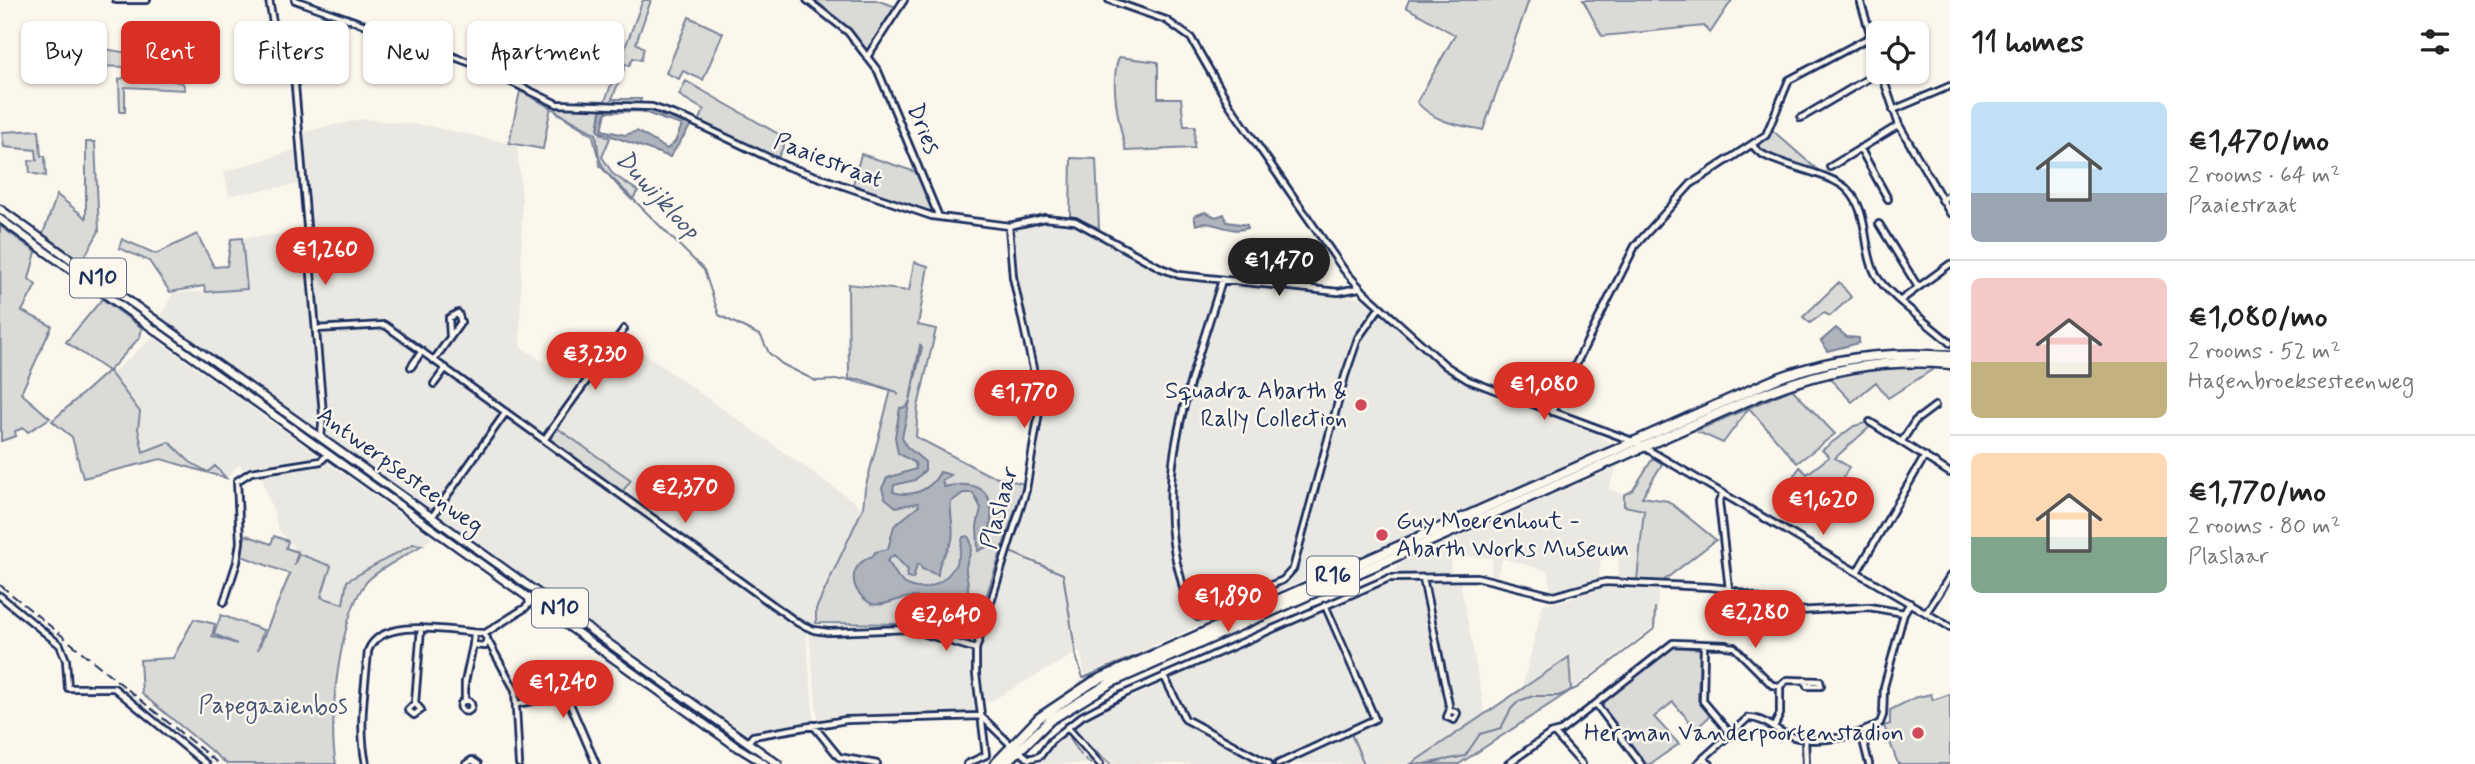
<!DOCTYPE html>
<html lang="en">
<head>
<meta charset="utf-8">
<style>
  body { margin:0; font-family:Mynerve,sans-serif; background:#f6f6f6; color:#222; height:100vh; display:flex; flex-direction:column; font-size:26px; white-space:nowrap }
  * { box-sizing:border-box; margin:0 }
  p { font-size:23px; color:#767676 }
  .icon { flex:none; width:38px; height:38px; fill:none; stroke:currentColor; stroke-width:2; stroke-linecap:round; stroke-linejoin:round }
  .map { position:relative; flex:1; overflow:hidden }
  .panel { display:flex; flex-direction:column; background:#fff; width:525px }
  .panel>* { flex:none }
  .top-card { position:absolute; left:21px; top:21px; width:665px; height:63px; display:flex; gap:14px }
  .tools { position:absolute; left:1866px; top:21px; display:grid; gap:14px }
  .tools a { display:grid; place-items:center; width:63px; height:63px; border-radius:10px; background:#fff; box-shadow:0 2px 5px #0004; font-size:35px }
  .price { position:absolute; translate:-50% -60px; padding:0 16px; border-radius:24px; background:#d93025; color:#fff; font-size:23px; line-height:46px; filter:drop-shadow(0 2px 4px #0008) }
  .price::after { content:''; position:absolute; left:50%; top:42px; width:21px; height:16px; margin-left:-10px; background:inherit; clip-path:polygon(0 0,100% 0,50% 100%) }
  .price.selected { background:#222; color:#fff }
  ul { padding:0; list-style:none }
  li { display:flex; align-items:center; gap:21px; height:175px; padding:0 21px }
  li+li { border-top:2px solid #e0e0e0 }
  li span { display:grid; place-items:center; flex:none; width:196px; height:140px; border-radius:10px; color:#555 }
  li>.icon { margin-inline-start:auto }
  span .icon { width:84px; height:84px; fill:#fffc; stroke-width:1 }
  li b { font-size:30px }
  h2 { display:flex; justify-content:space-between; align-items:center; height:84px; padding:0 21px; font-size:30px }
  .tag { padding:0 24px; border-radius:10px; background:#fff; box-shadow:0 2px 5px #0004; font-size:24px; line-height:63px }
  .tag.selected { background:#d93025; color:#fff }
  main { display:flex; flex:1; min-height:0 }
  .map>svg:first-child { display:block }
  .built { fill:#eae8e2 }
  .green { fill:#dadad7; stroke:#7a849a; stroke-width:2 }
  .water { fill:#afb3bb; stroke:#747e96; stroke-width:2 }
  .lines { fill:none; stroke-linecap:round; stroke-linejoin:round }
  .stream { stroke:#747e96; stroke-width:2 }
  .minor-casing { stroke:#1b2f5e; stroke-width:10 }
  .major-casing { stroke:#1b2f5e; stroke-width:11 }
  .highway-casing { stroke:#1b2f5e; stroke-width:13 }
  .minor { stroke:#fbf7ec; stroke-width:4.5 }
  .major { stroke:#fbf7ec; stroke-width:6 }
  .highway { stroke:#fbf7ec; stroke-width:8 }
  .rail { stroke:#1b2f5e; stroke-width:2; stroke-dasharray:10 5; stroke-linecap:butt }
  .poi-dot { fill:#d1495b; stroke:#fbf7ec; stroke-width:2.5 }
  .labels { text-anchor:middle; dominant-baseline:central; stroke-width:5; stroke-linejoin:round; paint-order:stroke }
  .shield { fill:#fbf7ec; stroke:#5e6b89; stroke-width:2 }
  .shield-label { font-size:23px; font-weight:bold; fill:#1b2f5e }
  .street-label { font-size:24px; fill:#1b2f5e; stroke:#fbf7ec }
  .poi-label { font-size:24px; fill:#1b2f5e; stroke:#fbf7ec; text-anchor:end }
  .park-label { font-size:24px; fill:#415176; stroke:#fbf7ec }
  .water-label { font-size:26px; font-style:italic; fill:#47577a; stroke:#fbf7ec }
</style>
</head>
<body>
<main>
<div class="map">
<svg width="1950" height="764" viewBox="0 0 1950 764">
  <rect width="100%" height="100%" fill="#fbf7ec"/>
  <filter id="ink" filterUnits="userSpaceOnUse"><feTurbulence type="fractalNoise" baseFrequency=".0143" numOctaves="2"/><feDisplacementMap in="SourceGraphic" scale="14" xChannelSelector="R" yChannelSelector="G"/><feConvolveMatrix kernelMatrix="1 2 1 2 8 2 1 2 1" color-interpolation-filters="sRGB"/></filter>
  <g filter="url(#ink)">
    <path class="built" d="M363 119 429 126 517 145 522 198 520 346 578 385 546 430 545 440H549L622 338 863 508 816 609V623L806 632 814 720 748 735 161 317 173 293 247 289 242 238 305 232 301 184 229 195 224 172 298 149 296 134 302 132Z
      M1053 222 1076 226 1108 240 1170 277 1362 298 1458 379 1484 393 1592 431 1610 443 1607 448 1085 675 1080 651 989 702 983 699 980 647 1033 487 1045 401 1018 291 1012 229Z
      M153 337 433 538 422 545 413 544 347 580 343 604 321 597 330 566 299 554 279 530 259 468 250 475 239 465 226 478 215 466 208 472 190 462 169 442 143 452 138 429 140 412 112 374Z
      M1617 467 1608 489 1624 495V506L1644 509 1637 580 1617 579 1619 556 1601 555 1599 579 1557 592H1550L1549 572 1503 558 1496 577 1491 576 1492 558 1452 555 1450 574H1396L1397 564Z
      M1460 580 1485 714 1410 764H1039L1053 744 1082 720 1386 582Z
      M1597 588 1659 590 1656 625 1572 689 1569 657 1522 689 1543 604 1567 600Z
      M907 631 971 651 977 713 850 717 818 722 809 635Z"/>
    <path class="green" d="M643 0H651L636 43 644 48 641 60 633 58 629 66 626 64 612 99H641L640 103H578V100L605 101Z
      M815 0H876L897 7 867 52 851 30Z
      M1409 0H1529L1483 130C1458 125 1433 122 1417 102L1455 35 1406 7Z
      M1583 0H1732L1710 33 1704 26 1602 36Z
      M689 17 723 33 703 80 683 71 679 79 666 73Z
      M84 32 98 33V48L129 53V77L160 78 183 83 185 90 125 87V112H120L119 79 124 78V67L99 66V62L80 59Z
      M1119 57 1158 62V98H1181L1184 126H1195L1194 148 1126 151C1119 124 1109 83 1119 57Z
      M686 81 787 139 777 160 699 122 704 110 679 95Z
      M520 91 551 106 543 149 509 143Z
      M636 106 601 111 598 128 602 135 610 138 602 157 613 174 638 191 632 200C609 177 598 168 593 135L556 112 557 107Z
      M39 130 41 156H45L46 176 30 173 29 161 37 160 36 150 4 147 2 132Z
      M1772 130 1821 173 1765 156 1757 149Z
      M86 142H95L99 231 82 262 43 234 57 195 86 218Z
      M861 154 919 173 935 214 852 188Z
      M1071 158 1096 159 1099 228 1070 216Z
      M0 213 192 349V351L0 217Z
      M0 226 36 252 29 279 36 285 22 311 52 326 21 393 50 418 28 432 24 428 15 431 16 436 1 441Z
      M197 234 214 267 227 266 231 239 242 238 247 289 206 292 204 286 170 292 149 261 119 248 122 239 156 254Z
      M914 262 928 266 918 325 936 329 918 407 916 437 987 474 1024 484 971 641 913 624 816 623V609L863 508 865 489 891 390 849 380 848 284 909 291Z
      M1839 282 1851 297 1830 316 1824 313 1810 323 1803 317Z
      M102 299 142 328 140 337 109 371 140 412 138 429 143 452 169 442 190 462 208 472 215 466 226 478 161 459 83 478 72 437 52 421 108 371 66 342Z
      M1887 368H1935L1888 398 1876 382 1852 402 1828 377Z
      M1792 389 1835 434 1797 463 1749 408 1723 443 1696 431Z
      M1865 423 1872 425 1835 458 1849 467 1841 482 1856 493 1841 518 1780 495 1800 467 1807 474 1829 457 1822 450 1854 426Z
      M557 428 631 480 622 492 549 440Z
      M332 450 527 589 526 591 331 453Z
      M1653 458 1662 464 1642 497 1668 501 1716 540 1663 581 1637 580 1644 510 1624 506V495L1633 490Z
      M246 535 271 544 274 536 288 541 286 548 298 552 294 565 299 554 331 566 321 597 343 604 347 581 413 544 422 545C407 555 373 572 364 585 340 621 327 722 336 764H227L142 694 140 660 173 658 194 619 215 624 212 636 237 644 214 634 221 615 263 630 258 650 290 574 239 555Z
      M549 604 737 737 734 741 547 607Z
      M1672 647 1700 649 1698 700 1710 716 1696 729 1673 702 1654 717 1679 744 1650 764H1644L1600 704Z
      M1569 657 1571 689 1567 693 1459 764H1411Z
      M1931 694 1933 700 1950 694V764H1898L1884 726 1890 724V710L1914 698Z"/>
    <path class="water" d="M616 108H643L662 114 660 118 641 111 606 112 602 130 625 135 637 131 667 149 675 142 682 125 662 119 663 115 691 125 670 157 598 131 602 109Z
      M1205 212 1216 217 1224 214 1227 222 1247 225 1248 228C1229 235 1212 218 1196 225L1194 216Z
      M1836 328 1847 337 1859 338V343L1827 351 1821 341Z
      M920 345 922 347 902 437 906 446 925 462V470L915 480 894 485 893 492C912 498 931 490 940 472L951 475 942 480 944 487C962 483 987 482 991 506 993 518 988 532 991 545L978 551 977 526 981 508 973 493H963L951 502C949 514 956 533 951 543 945 556 938 560 938 575L922 569 920 564 917 565 913 579 907 577 908 570 894 555 887 561C894 568 896 578 904 583 925 597 950 580 958 559 961 552 961 544 963 537L968 536C976 548 968 555 966 567 965 574 969 582 968 589 963 625 929 598 915 597 900 596 887 607 872 604 849 592 846 565 873 556L875 552 888 549 894 526 919 506 918 503 896 507 885 498 882 488 887 478 916 469 915 463 898 453 895 437 900 408 907 407 910 400Z"/>
    <g class="lines">
      <path class="stream" d="M427 50 475 67
        M502 80 596 134 600 166 704 270 719 315 761 336 769 353 782 364 816 381 859 379 897 392 898 395
        M1010 552 1063 574 1076 656 1083 678 1154 648
        M1352 736 1364 764
        M1070 739 1081 755
        M1095 750 1110 764
        M1085 759 1091 764
        M1424 764 1465 756 1480 734 1501 728 1511 709 1519 701 1533 696H1558L1577 688 1654 629 1655 608"/>
      <g class="minor-casing">
        <path id="minor" d="M116 0H147
          M269 0 277 45 294 74 323 414 321 437
          M295 0 474 64 557 104 652 107 689 120 786 166 932 216 1009 226 1045 218 1075 221 1161 268 1179 275 1338 292 1359 288
          M807 0 848 32 878 71 939 217
          M1109 0 1166 20 1191 38 1229 104 1344 270 1365 293 1446 366 1468 380 1635 442 1950 627
          M1860 0 1878 59
          M867 57 904 0
          M1881 72 1899 125 1950 213
          M1893 110 1950 86
          M1801 118 1879 72
          M1753 145C1761 164 1827 170 1847 189 1870 211 1862 249 1876 275 1886 294 1932 326 1950 343
          M1860 148 1888 199
          M1830 167 1899 125
          M1942 200 1950 195
          M1879 224 1918 287
          M1222 280C1193 377 1150 477 1181 579 1184 591 1187 610 1198 617L1283 580 1293 569 1345 376 1358 338 1380 307
          M1901 300 1950 264
          M316 329 385 325 798 623 814 630 828 632 909 629 976 649
          M434 360 461 322 458 313 449 318 450 336
          M411 367 422 351
          M434 384 446 368
          M1552 412 1635 246 1691 184 1766 135 1789 80 1870 37
          M1870 422 1950 473
          M544 440 624 329
          M1902 441 1915 421 1935 406
          M1723 493 1719 502 1729 589
          M432 517 506 412
          M1857 572 1925 456
          M1423 578 1450 710 1447 717 1454 720 1457 713 1450 710
          M0 596 60 645 66 660 68 688H114L206 764
          M224 602 237 562 240 542 237 481 251 472 321 461 327 455
          M1926 613 1950 576
          M484 634 525 608 529 604 528 596
          M488 641 515 690 519 764
          M1704 646 1703 701 1730 733
          M1726 646 1734 647 1772 685 1780 686 1787 680 1820 681 1821 686H1807L1805 680
          M1164 676 1185 719 1269 764
          M460.5 706a5.5 5.5 0 1 1 11 0a5.5 5.5 0 1 1-11 0Z
          M465 701V682L473 645
          M415 703 421 710 414 715 408 710 415 703 421 628
          M517 704 562 695 567 697 596 764
          M1596 704 1641 764
          M813 725 839 757 877 764
          M1067 727 1100 764
          M1774 727 1780 714V686
          M1861 732 1869 764
          M1554 733 1582 764
          M1805 739 1806 764
          M748 742 753 736 846 720 981 716 1012 746
          M1019 751 1029 759 1040 756 1051 741 1082 716 1124 694 1389 578 1477 577 1554 596 1605 582 1710 587 1729 589 1798 611 1869 607 1904 613
          M1703 759 1710 764
          M366 764C358 727 365 689 368 651 382 614 456 633 482 633L487 638 485 646 473 645 474 634
          M466 764 472 760 478 764
          M967 764 986 755 976 674V649L1026 490 1039 412V396L1013 277 1009 226
          M1278 764 1375 719 1325 605
          M1508 764 1550 734 1561 731 1673 643 1726 645
          M1697 764 1748 718C1762 717 1775 730 1788 735 1813 745 1857 738 1880 723L1883 715 1884 687 1904 613 1910 603"/>
      </g>
      <g class="major-casing">
        <path id="major" d="M0 209 778 764
          M0 219 734 745 765 764"/>
      </g>
      <g class="highway-casing">
        <path id="highway" d="M995 764 1039 718 1093 682 1771 381C1829 357 1888 351 1950 356
          M1005 764 1050 720 1112 682 1758 396C1821 370 1882 358 1950 364"/>
      </g>
      <use href="#minor" class="minor"/>
      <use href="#major" class="major"/>
      <use href="#highway" class="highway"/>
      <path class="rail" d="M0 585 219 764"/>
    </g>
  </g>
  <g class="poi-dot">
    <circle cx="1361" cy="405" r="7"/>
    <circle cx="1382" cy="535" r="7"/>
    <circle cx="1918" cy="733" r="7"/>
  </g>
  <g class="labels">
    <g class="shield">
      <rect x="70" y="258.5" width="56" height="39" rx="5"/>
      <rect x="1307" y="556.5" width="52" height="39" rx="5"/>
      <rect x="532" y="588.5" width="56" height="39" rx="5"/>
    </g>
    <g class="shield-label">
      <text x="98" y="278">N10</text>
      <text x="1333" y="576">R16</text>
      <text x="560" y="608">N10</text>
    </g>
    <g class="street-label">
      <text transform="translate(923 129) rotate(68)">Dries</text>
      <text transform="translate(828 161) rotate(21)">Paaiestraat</text>
      <text transform="translate(400 471) rotate(36)">Antwerpsesteenweg</text>
      <text transform="translate(1000 508) rotate(-74)">Plaslaar</text>
    </g>
    <g class="poi-label">
      <text x="1347" y="391">Squadra Abarth &amp;<tspan x="1347" dy="28">Rally Collection</tspan></text>
      <text x="1396" y="521" text-anchor="start">Guy Moerenhout -<tspan x="1396" dy="28">Abarth Works Museum</tspan></text>
      <text x="1904" y="733">Herman Vanderpoortenstadion</text>
    </g>
    <g class="park-label">
      <text x="273" y="706">Papegaaienbos</text>
    </g>
    <g class="water-label">
      <text transform="translate(657 195) rotate(47)">Duwijkloop</text>
    </g>
  </g>
</svg>
<div class="tools">
<a><svg class="icon" aria-label="locate" viewBox="0 0 24 24"><circle cx="12" cy="12" r="6"/><path d="M12 2v4M12 18v4M2 12h4M18 12h4"/></svg></a>
</div>
<b class="price" style="left:325px;top:287px">€1,260</b>
<b class="price selected" style="left:1279px;top:298px">€1,470</b>
<b class="price" style="left:595px;top:392px">€3,230</b>
<b class="price" style="left:1544px;top:422px">€1,080</b>
<b class="price" style="left:1024px;top:430px">€1,770</b>
<b class="price" style="left:685px;top:525px">€2,370</b>
<b class="price" style="left:1823px;top:537px">€1,620</b>
<b class="price" style="left:1228px;top:634px">€1,890</b>
<b class="price" style="left:1755px;top:650px">€2,280</b>
<b class="price" style="left:946px;top:653px">€2,640</b>
<b class="price" style="left:563px;top:720px">€1,240</b>
<div class="top-card">
<a class="tag">Buy</a>
<a class="tag selected">Rent</a>
<a class="tag">Filters</a>
<a class="tag">New</a>
<a class="tag">Apartment</a>
</div>
</div>
<section class="panel">
<h2>11 homes<svg class="icon" aria-label="filters" viewBox="0 0 24 24"><path d="M4 7h16M4 17h16"/><circle cx="9" cy="7" r="2"/><circle cx="15" cy="17" r="2"/></svg></h2>
<ul>
<li><span style="background:linear-gradient(#bfe0f5 65%,#9aa5b1 0)"><svg class="icon" aria-label="home" viewBox="0 0 24 24"><path d="M3 11l9-7 9 7M6 9v11h12V9"/></svg></span><div><b>€1,470/mo</b><p>2 rooms · 64 m²</p><p>Paaiestraat</p></div></li>
<li><span style="background:linear-gradient(#f6c9c9 60%,#c2b280 0)"><svg class="icon" aria-label="home" viewBox="0 0 24 24"><path d="M3 11l9-7 9 7M6 9v11h12V9"/></svg></span><div><b>€1,080/mo</b><p>2 rooms · 52 m²</p><p>Hagenbroeksesteenweg</p></div></li>
<li><span style="background:linear-gradient(#ffd9b3 60%,#7fa58c 0)"><svg class="icon" aria-label="home" viewBox="0 0 24 24"><path d="M3 11l9-7 9 7M6 9v11h12V9"/></svg></span><div><b>€1,770/mo</b><p>2 rooms · 80 m²</p><p>Plaslaar</p></div></li>
</ul>
</section>
</main>
</body>
</html>
